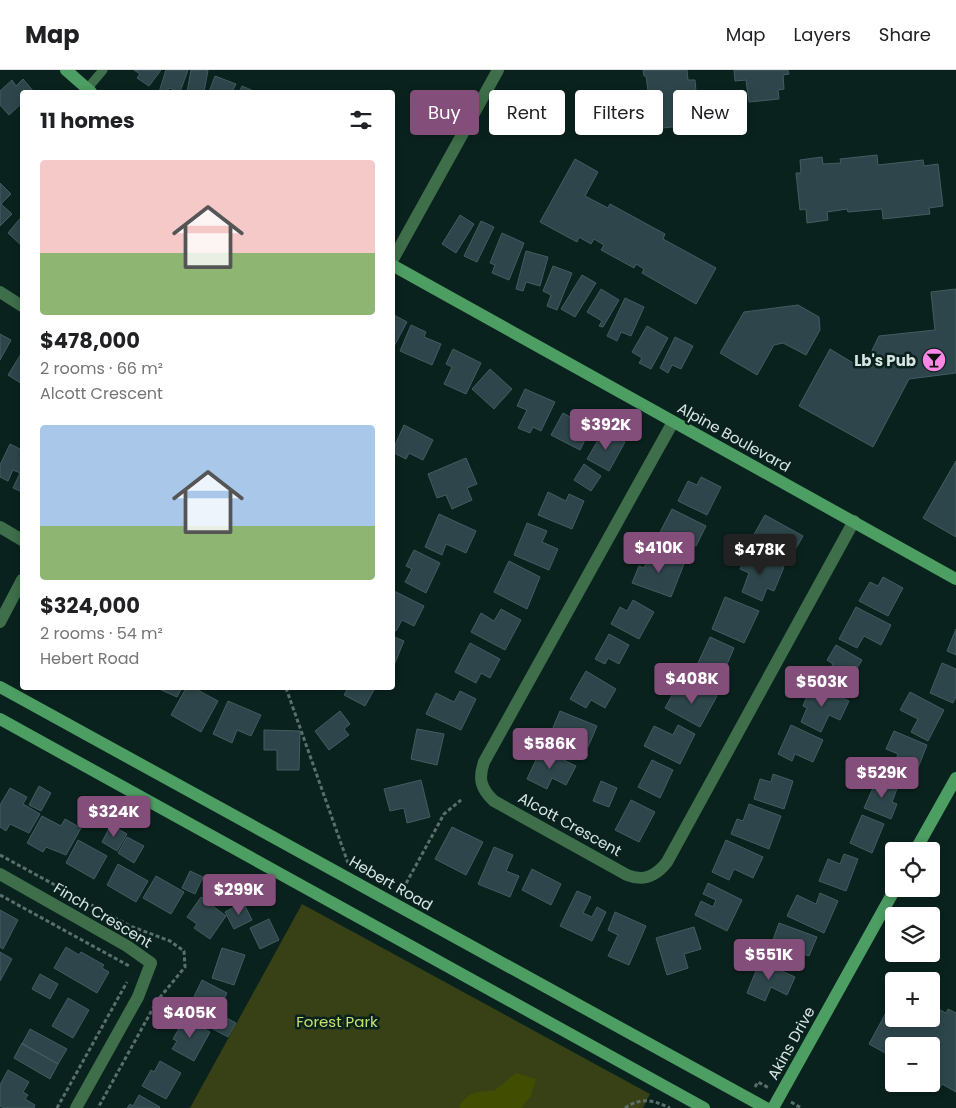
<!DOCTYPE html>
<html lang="en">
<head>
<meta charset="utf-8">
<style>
  body { margin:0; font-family:Poppins,sans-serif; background:#f6f6f6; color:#202124; height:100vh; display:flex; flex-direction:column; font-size:19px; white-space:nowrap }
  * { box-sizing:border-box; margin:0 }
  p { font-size:16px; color:#757577 }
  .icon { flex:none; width:28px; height:28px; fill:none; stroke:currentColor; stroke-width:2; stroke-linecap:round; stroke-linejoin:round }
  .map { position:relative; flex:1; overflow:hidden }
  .sheet { position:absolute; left:20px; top:20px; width:375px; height:600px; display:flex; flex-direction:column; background:#fff; border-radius:5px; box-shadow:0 2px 8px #0003 }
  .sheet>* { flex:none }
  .guide { position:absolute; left:410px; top:20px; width:470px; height:45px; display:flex; gap:10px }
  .tools { position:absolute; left:885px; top:772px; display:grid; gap:10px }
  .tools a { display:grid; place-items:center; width:55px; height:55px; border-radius:5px; background:#fff; box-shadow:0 2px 8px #0003; font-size:25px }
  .price { position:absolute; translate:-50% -42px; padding:0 11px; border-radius:5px; background:#834e7a; color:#fff; font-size:16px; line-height:32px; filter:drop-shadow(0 1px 2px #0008) }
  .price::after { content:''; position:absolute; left:50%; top:30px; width:15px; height:11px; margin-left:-8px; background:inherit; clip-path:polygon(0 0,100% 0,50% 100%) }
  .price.on { background:#222; color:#fff }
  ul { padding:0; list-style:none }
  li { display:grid; align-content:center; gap:10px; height:265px; padding:0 20px }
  li span { display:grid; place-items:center; height:155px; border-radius:5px; color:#555 }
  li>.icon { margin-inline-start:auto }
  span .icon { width:90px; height:90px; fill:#fffc; stroke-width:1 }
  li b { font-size:21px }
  h2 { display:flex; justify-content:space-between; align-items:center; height:60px; padding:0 20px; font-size:21px }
  .pill { padding:0 18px; border-radius:5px; background:#fff; box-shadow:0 2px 8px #0003; font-size:18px; line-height:45px }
  .pill.on { background:#834e7a; color:#fff }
  header { display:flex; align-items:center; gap:30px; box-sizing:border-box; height:70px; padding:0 25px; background:#fff; border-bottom:1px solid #e0e0e0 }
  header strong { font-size:24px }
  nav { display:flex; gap:28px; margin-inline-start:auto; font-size:18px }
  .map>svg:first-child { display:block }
  .green { fill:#384015 }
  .forest { fill:#414d01 }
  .building { fill:#2e464b; stroke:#435c61 }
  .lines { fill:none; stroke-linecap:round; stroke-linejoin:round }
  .path { stroke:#5a6f6b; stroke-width:3; stroke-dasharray:4 2.5; stroke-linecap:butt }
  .lane { stroke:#3e6f4a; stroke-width:9 }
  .street { stroke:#3e6f4a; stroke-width:12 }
  .secondary { stroke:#4d9e63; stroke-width:12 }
  .labels { text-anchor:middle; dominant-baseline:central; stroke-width:5; stroke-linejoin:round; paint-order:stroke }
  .poi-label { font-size:15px; font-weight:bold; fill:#d7e5e2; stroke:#0a221e; text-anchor:end }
  .street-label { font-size:15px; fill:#d7e5e2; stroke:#0a221e }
  .park-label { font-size:15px; fill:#c7e16b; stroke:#0a221e }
</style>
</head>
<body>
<header>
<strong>Map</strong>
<nav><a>Map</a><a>Layers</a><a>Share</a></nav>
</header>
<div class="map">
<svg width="956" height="1038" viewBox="0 0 956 1038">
  <rect width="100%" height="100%" fill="#0a221e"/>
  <path class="green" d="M302 834 650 1024 643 1038H190Z"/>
  <path class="forest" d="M516 1003 536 1009 531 1026 521 1038H459C466 1022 478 1021 494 1021Z"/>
  <path class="building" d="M134 0H161L149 16 137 8 140 4Z
    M166 0H188L180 22 169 18 167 22H159Z
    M191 0H208L204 22H187Z
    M643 0H687L688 10H695L699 54 626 62 623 31 649 28 646 6H644Z
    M734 0H788L789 4 783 5 784 19 778 20 779 29 749 32 746 10 735 11Z
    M215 6 236 14 232 22H209Z
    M23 9 34 22H22V33L9 45 0 35V21L12 10 16 16Z
    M242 16 256 22H239Z
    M877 85 878 95 923 90 924 96 938 94 943 136 929 138 930 144 883 149 882 139 848 142 847 139 827 142 828 150 807 153 806 139 800 140 796 103H801L800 90 822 87 823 94 841 93 840 89Z
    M575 89 598 102 585 126 608 138 610 134 665 164 663 169 716 198 696 234 642 203 644 199 636 194 634 198 601 180 604 175 594 169 591 174 579 167 577 172 540 152Z
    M0 113 11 124 1 134 12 144 0 156Z
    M460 145 474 154 456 183 442 174Z
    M22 146V176L8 163Z
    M481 151 494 157 477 192 464 186Z
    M502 163 524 173 509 210 492 203 495 195 490 193Z
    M526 181 548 187 540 216 526 212 523 221 516 219Z
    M553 196 572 203 557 240 547 236 551 225 543 221Z
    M582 205 596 213 575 247 561 239Z
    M601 219 619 230 603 257 599 256 602 251 587 242Z
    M956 219V303L909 309 873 377 799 336 830 279 863 299 879 266 935 260 931 222Z
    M625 228 644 237 631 266 621 262 617 271 607 266Z
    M798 235 819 247 820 260 806 285 783 273 774 275 757 305 720 283 744 242Z
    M392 244 407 252 392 280Z
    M411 255 426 262 424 267 441 274 432 295 400 281Z
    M647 256 668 268 651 299 639 293 642 288 632 282Z
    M0 264 11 270 0 290Z
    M675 267 693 276 681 299 672 295 668 303 660 298Z
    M453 279 481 293 466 324 444 314 452 297 446 294Z
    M21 284 22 285V314L8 305Z
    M490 299 512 319 494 339 472 319Z
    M525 319 555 332 541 361 533 357 530 363 518 358 527 340 517 336Z
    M563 343 591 358 580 380 551 365Z
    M404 355 433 370 423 390 409 383 406 389 392 382Z
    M604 360 625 372 609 401 587 389Z
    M10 374 22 380V422L13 418 20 403 13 400 8 411 0 407V395Z
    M466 388 477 414 467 418 472 430 452 439 446 425 437 428 428 404Z
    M956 391V467L923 448Z
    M584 394 601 406 591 421 574 410Z
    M701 407 721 417 707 445 678 431 688 411 697 415Z
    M548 422 566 431 569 424 584 431 572 459 538 445Z
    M672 439 706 456 696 476 679 468 674 479 656 470Z
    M439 444 476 461 466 483 446 474 442 485 425 477Z
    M765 445 803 466 790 489 752 468Z
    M527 453 547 461 542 472 558 479 549 500 514 485Z
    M414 480 440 493 426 523 405 512 412 499 406 496Z
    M651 481 684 494 671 527 632 513 639 496 644 498Z
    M747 482 784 497 774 521 767 518 762 531 742 522 749 503 740 499Z
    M509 491 540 507 527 539 494 522Z
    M883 507 903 518 888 546 859 531 870 512 878 516Z
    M392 520 424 536 414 556 402 550 396 561 392 559Z
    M725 527 759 541 744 573 712 559Z
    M633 530 654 542 639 569 611 554 620 537 627 541Z
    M856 537 891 555 881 575 864 566 857 578 839 569Z
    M501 539 521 550 505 580 471 562 481 543 494 551Z
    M956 559V585L947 581Z
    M609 564 629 575 619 594 608 588 605 594 595 589Z
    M392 566 404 571 392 600Z
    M710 567 734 578 722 606 697 595Z
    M470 573 500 589 490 608 481 603 476 613 455 602Z
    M836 575 862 590 845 618 826 606 833 594 827 590Z
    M942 593 956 599V626L953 633 930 623Z
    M586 601 616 619 605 638 591 630 586 638 570 629Z
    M696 614 717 626 700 657 665 638 676 618 690 626Z
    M812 614 849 631 840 650 829 645 821 662 801 652 807 638 803 636Z
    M157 618H182L177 627Z
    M186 618H194L218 631 201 662 171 645Z
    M348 618H375L365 636 344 625Z
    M460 621 476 629 461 660 426 644 436 623 454 632Z
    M910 622 944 640 928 671 911 662 918 649 900 640Z
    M228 631 261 645 251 666 237 660 232 673 213 664Z
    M340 641 350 654 344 659 349 665 329 680 315 661Z
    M560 641 597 656 588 677 569 669 565 679 547 672Z
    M678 655 695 664 680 694 644 676 654 656 673 665Z
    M791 655 823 670 813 692 795 684 792 691 778 684Z
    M417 659 444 664 437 695 411 689Z
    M264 660 300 661 299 700H277V680H264Z
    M894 661 927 675 914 708 892 699 898 684 886 679Z
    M541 679 576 696 566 715 552 708 547 719 527 709Z
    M652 690 673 700 660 728 638 717Z
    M773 704 793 711 784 739 754 729 760 709 771 712Z
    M878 707 898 716 892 732 897 734 891 749 864 738Z
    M421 710 430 747 407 753 404 738 390 741 384 719Z
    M601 711 617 718 609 737 593 731Z
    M39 716 51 723 41 741 29 735Z
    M10 718 27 727 23 734 40 744 29 763 10 754 6 761 0 757V735Z
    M631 730 655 742 639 772 615 760Z
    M749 734 781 746 769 779 731 764 737 749 743 751Z
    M862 745 884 754 872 783 850 773Z
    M42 746 61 756 65 749 81 758 66 785 46 777 43 782 27 773Z
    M111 755 127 764 117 781 102 772Z
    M452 757 483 772 466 805 435 789Z
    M127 767 144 776 134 793 118 783Z
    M78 770 107 786 94 809 66 793Z
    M726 770 763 787 753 808 734 799 729 810 712 802Z
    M494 777 513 785 506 801 519 806 510 827 478 814Z
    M844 784 858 789 846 821 819 811 828 789 840 794Z
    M118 794 148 811 136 832 107 815Z
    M532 799 561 814 551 835 522 820Z
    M190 801 203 807 195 824 182 818Z
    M156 806 184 822 171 844 143 828Z
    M708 813 742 830 727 861 695 845 701 831 713 837 716 830 703 824Z
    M577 821 591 827 583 843 592 847 597 837 606 842 592 871 560 856Z
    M820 823 838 831 824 863 787 846 797 825 816 834Z
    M201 827 226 846 210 869 194 858 197 854 187 847Z
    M243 832 252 850 234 859 225 842Z
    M0 840 18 850 3 879 0 877Z
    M615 842 646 856 629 895 608 886 618 865 608 860Z
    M269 849 279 870 260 879 250 858Z
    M779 853 817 867 809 886 803 884 797 900 774 891 781 873 773 870Z
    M694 857 701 879 684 884 688 898 667 905 656 868Z
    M66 877 79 885 81 882 104 895 102 898 109 902 97 923 54 898Z
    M222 878 245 885 234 915 212 908Z
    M0 882 12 889 0 911Z
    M760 891 795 907 787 925 771 917 765 931 747 923Z
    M40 904 58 914 50 929 32 919Z
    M202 910 227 923 213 952 191 942 196 932 192 931Z
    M68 928 89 940 73 968 52 956Z
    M894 928V949H931V935L946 943 948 939 956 943V1022L942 1014 939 1019 930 1014 931 976H894V988L869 974Z
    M221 945 236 953 228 967 213 959Z
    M185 948 210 962 194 991 172 979 177 971 173 969Z
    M30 959 67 979 58 994 22 974Z
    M22 973 58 994 50 1009 14 988Z
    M160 991 181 1003 166 1029 142 1016 151 1000 154 1002Z
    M8 1000 29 1012 23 1022 28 1025 25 1029 35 1035 34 1038H4L0 1036V1015Z
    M139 1025 160 1037 159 1038H127L130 1034 133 1036Z"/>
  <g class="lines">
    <path class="path" d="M286 618 348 793
      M0 785 130 856 170 871 184 881 185 897 157 931 98 1038
      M403 819 444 744 461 730
      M0 825 131 897
      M755 1017 758 1012 769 1018
      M791 1032 801 1038
      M57 1038 127 912
      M625 1038C641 1027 653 1030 670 1038"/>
    <path class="lane" d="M87 19 103 0"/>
    <path class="street" d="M392 191 498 0
      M0 222 22 236
      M673 352 484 692C478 709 481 719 494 731L627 805C644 812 656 806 667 792L854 451
      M0 457 22 470
      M0 552 22 510
      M0 804 127 876 151 893 138 927 76 1038"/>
    <path class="secondary" d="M66 0 91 22
      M392 195 956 509
      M0 617 766 1038
      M0 649 704 1038
      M915 781 956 708
      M773 1038 895 819"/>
  </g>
  <defs>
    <g id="bar-disc" transform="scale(1.25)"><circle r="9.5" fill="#fc86e3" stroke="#0a221e"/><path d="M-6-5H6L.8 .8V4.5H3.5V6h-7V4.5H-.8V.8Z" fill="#111"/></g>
  </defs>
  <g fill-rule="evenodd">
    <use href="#bar-disc" x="934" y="290"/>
  </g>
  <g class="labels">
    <g class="poi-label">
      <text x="916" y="290">Lb's Pub</text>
    </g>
    <g class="street-label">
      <text transform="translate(734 367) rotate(29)">Alpine Boulevard</text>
      <text transform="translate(570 754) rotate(29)">Alcott Crescent</text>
      <text transform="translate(391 813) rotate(30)">Hebert Road</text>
      <text transform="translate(103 845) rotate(31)">Finch Crescent</text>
      <text transform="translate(791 973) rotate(-61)">Akins Drive</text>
    </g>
    <g class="park-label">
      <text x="337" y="951">Forest Park</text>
    </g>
  </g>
</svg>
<div class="tools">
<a><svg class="icon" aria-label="locate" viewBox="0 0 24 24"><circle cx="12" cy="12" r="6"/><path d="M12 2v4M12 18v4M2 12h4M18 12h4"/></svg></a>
<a><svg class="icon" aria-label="layers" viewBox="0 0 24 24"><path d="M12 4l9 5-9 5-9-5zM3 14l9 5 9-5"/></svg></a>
<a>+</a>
<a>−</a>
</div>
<b class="price" style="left:606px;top:381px">$392K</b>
<b class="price" style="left:659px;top:504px">$410K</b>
<b class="price on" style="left:760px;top:506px">$478K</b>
<b class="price" style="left:692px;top:635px">$408K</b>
<b class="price" style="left:822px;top:638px">$503K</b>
<b class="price" style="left:550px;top:700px">$586K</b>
<b class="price" style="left:882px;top:729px">$529K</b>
<b class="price" style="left:114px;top:768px">$324K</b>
<b class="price" style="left:239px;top:846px">$299K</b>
<b class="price" style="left:769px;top:911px">$551K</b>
<b class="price" style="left:190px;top:969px">$405K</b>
<div class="guide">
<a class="pill on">Buy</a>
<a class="pill">Rent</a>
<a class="pill">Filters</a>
<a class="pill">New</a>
</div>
<section class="sheet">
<h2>11 homes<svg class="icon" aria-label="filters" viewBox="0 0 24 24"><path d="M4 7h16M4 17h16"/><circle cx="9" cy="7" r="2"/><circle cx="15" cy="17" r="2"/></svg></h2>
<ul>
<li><span style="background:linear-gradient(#f6c9c9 60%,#8fb573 0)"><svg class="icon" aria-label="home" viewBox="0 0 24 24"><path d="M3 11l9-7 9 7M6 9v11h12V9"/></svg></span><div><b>$478,000</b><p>2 rooms · 66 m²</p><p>Alcott Crescent</p></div></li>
<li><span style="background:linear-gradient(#a9c7e8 65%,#8fb573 0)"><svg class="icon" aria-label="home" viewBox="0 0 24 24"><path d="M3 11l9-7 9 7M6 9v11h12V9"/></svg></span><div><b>$324,000</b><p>2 rooms · 54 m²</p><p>Hebert Road</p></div></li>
</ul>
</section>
</div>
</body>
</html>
